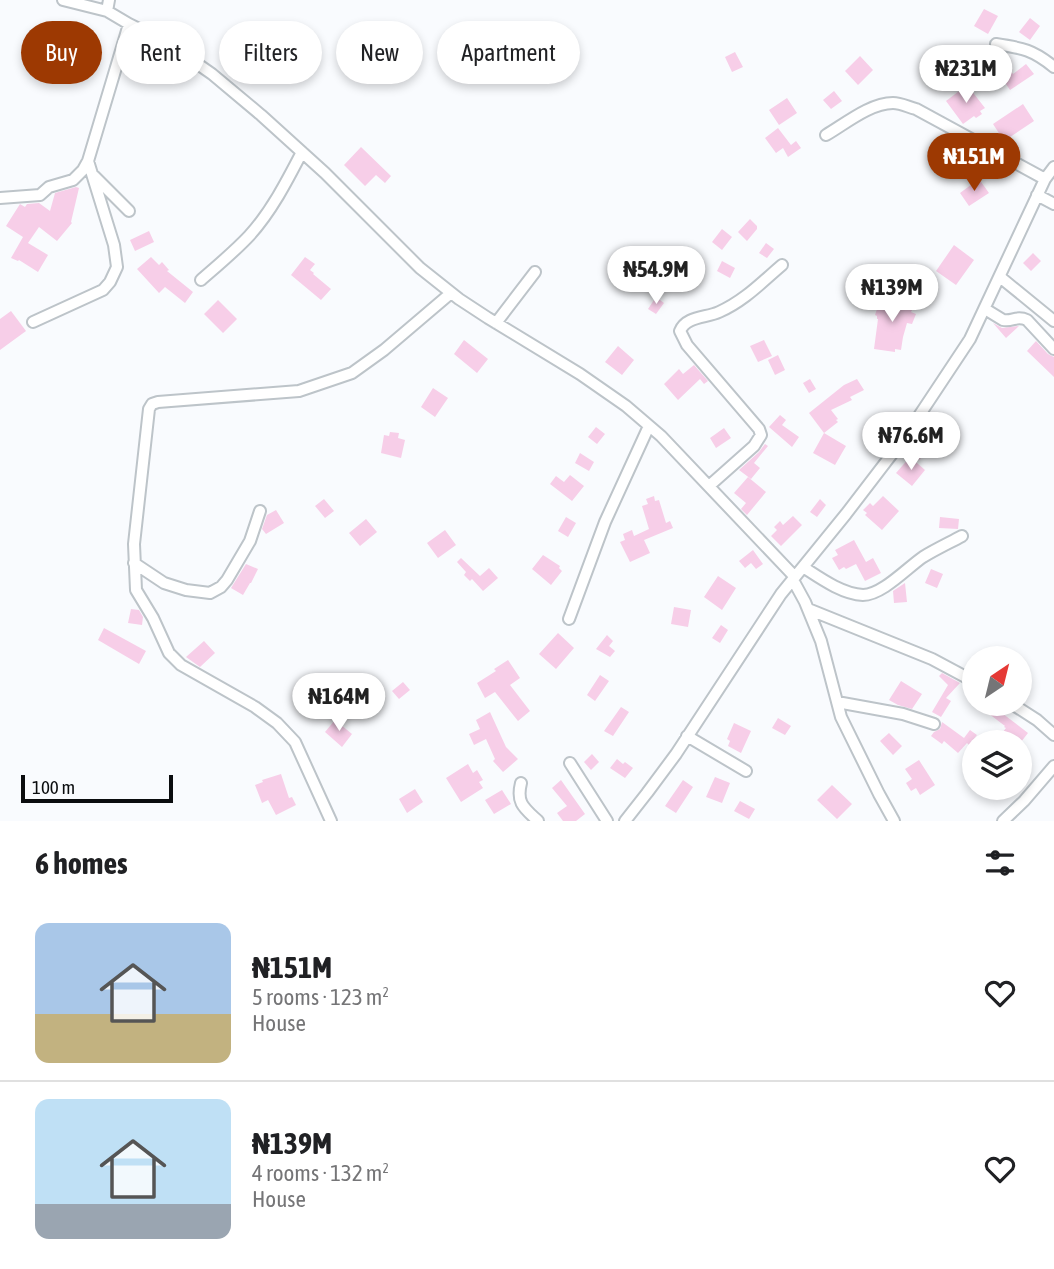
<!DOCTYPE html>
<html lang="en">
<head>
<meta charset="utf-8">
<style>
  body { margin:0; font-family:"Asap Condensed",sans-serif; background:#f2f2f2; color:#202124; height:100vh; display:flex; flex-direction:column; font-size:26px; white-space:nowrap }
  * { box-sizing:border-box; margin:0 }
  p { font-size:23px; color:#757577 }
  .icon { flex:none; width:38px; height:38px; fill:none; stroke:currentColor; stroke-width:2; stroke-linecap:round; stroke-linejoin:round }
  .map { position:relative; height:821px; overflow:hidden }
  .sheet { display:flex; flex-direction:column; background:#fff; flex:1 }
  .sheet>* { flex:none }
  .guide { position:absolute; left:21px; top:21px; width:700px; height:63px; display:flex; gap:14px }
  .needle { width:46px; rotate:35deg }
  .buttons { position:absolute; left:962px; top:646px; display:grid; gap:14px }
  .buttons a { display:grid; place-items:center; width:70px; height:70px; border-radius:50%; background:#fff; box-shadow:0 4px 10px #0003; font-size:35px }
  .scale { position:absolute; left:21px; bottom:18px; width:152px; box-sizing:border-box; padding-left:7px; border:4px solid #0b0d0f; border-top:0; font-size:19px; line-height:24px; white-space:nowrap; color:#0b0d0f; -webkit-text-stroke:5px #f9fbfe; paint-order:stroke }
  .price { position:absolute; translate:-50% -60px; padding:0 16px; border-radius:24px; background:#fff; color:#222; font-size:23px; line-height:46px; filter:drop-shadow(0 2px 4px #0008) }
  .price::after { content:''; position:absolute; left:50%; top:42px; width:21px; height:16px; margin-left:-10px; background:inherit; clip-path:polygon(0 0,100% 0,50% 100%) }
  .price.on { background:#9d3902; color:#fff }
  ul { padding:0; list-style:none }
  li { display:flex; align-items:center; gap:21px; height:175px; padding:0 35px }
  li+li { border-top:2px solid #e0e0e0 }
  li span { display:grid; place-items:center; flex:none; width:196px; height:140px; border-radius:14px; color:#555 }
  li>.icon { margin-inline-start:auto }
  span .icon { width:84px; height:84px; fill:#fffc; stroke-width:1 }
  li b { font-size:30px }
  h2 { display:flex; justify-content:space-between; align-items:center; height:84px; padding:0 35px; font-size:30px }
  .pill { padding:0 24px; border-radius:32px; background:#fff; box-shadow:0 4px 10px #0003; font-size:24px; line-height:63px }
  .pill.on { background:#9d3902; color:#fff }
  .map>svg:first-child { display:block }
  .building { fill:#f7cee8 }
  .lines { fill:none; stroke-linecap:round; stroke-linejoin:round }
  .minor-casing { stroke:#bdc4c9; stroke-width:14 }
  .minor { stroke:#fff; stroke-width:10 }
</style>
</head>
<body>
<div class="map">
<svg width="1054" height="821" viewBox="0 0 1054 821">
  <rect width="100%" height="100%" fill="#f9fbfe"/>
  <path class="building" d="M984 9 998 16 988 34 974 26Z
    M1030 18 1040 26 1030 40 1019 32Z
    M735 52 743 67 732 72 725 57Z
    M860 56 873 70 858 85 845 71Z
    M1006 63 1013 74 1026 64 1034 74 1010 90 996 69Z
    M967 85 985 108 980 111 982 114 976 118 974 116 963 124 946 101Z
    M834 91 842 101 831 109 823 100Z
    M787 98 797 113 779 125 769 110Z
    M1023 104 1034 121 1004 141 993 124Z
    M778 128 791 145 796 141 801 148 788 157 783 148 776 153 765 138Z
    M361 147 391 176 385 183 376 175 365 186 344 165Z
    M979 179 989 193 969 206 960 193Z
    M76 187 79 188 71 222 72 223 57 241 39 227 28 243 48 255 38 272 19 260 18 261 11 258 23 237 6 226 20 204 25 207 27 204 39 203 50 211 55 193Z
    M750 219 757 226V229L747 241 738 232Z
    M722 229 732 237 722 250 712 242Z
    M149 231 154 242 135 251 130 240Z
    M766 243 774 249 767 258 759 253Z
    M954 245 974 260 956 285 936 271Z
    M1033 253 1041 261 1031 271 1023 263Z
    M151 257 159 265 162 262 169 270 167 271 193 292 185 303 165 287 159 293 137 269Z
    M305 257 315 264 310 270 314 273 313 274 331 289 321 300 291 275Z
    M722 261 735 268 730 278 717 271Z
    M885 296 914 306 911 312 916 314 912 324 907 323 903 337 901 350 895 349V352L874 349 878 319H877V316L875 315 880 300H883Z
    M656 297 664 303 656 314 648 309Z
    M218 300 237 319 223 333 204 314Z
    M11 311 26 331 0 350V319Z
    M993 323 1002 328 1019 326 1006 338Z
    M464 340 488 359 477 373 454 354Z
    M764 340 772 356 758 362 750 346Z
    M1036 341 1048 354 1054 357V377L1027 351Z
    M618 346 634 360 622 375 605 362Z
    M778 355 785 370 775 375 768 360Z
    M694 365 708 381 704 384 700 379 678 400 664 384 679 369 683 374Z
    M810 379 816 389 809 393 803 383Z
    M857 379 864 390 850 397 852 400 831 410 838 419 836 420 838 422 824 433 809 413 844 385Z
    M433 388 448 398 435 417 421 407Z
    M780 415 786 420 782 425 799 437 792 447 769 427Z
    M938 416 952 430 936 444 938 447 930 455 927 452 919 460 915 455 936 433 928 425Z
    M596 427 605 434 597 444 588 437Z
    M724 428 731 438 716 448 710 438Z
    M390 432 399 433 398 438 405 440 401 458 381 453 384 435 389 436Z
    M824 433 846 446 835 465 813 453Z
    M765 444 768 446 754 463 760 468 751 479 739 470 759 452Z
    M580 453 594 462 589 471 575 463Z
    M910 457 925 470 912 486 896 473Z
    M570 475 584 486 572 501 550 484 556 476 564 482Z
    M748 477 766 492 747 515 741 509 746 503 734 493Z
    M654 496 655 501 659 500 666 523 670 521 673 528 644 540 650 553 630 562 620 542 625 540 623 534 632 530 634 536 649 529 642 506 648 504 646 499Z
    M883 496 899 511 882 530 865 515 867 513 863 510 870 503 873 506Z
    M324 499 334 511 325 518 315 506Z
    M820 499 826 505 817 517 810 512Z
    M276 510 284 523 266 534 262 529 267 515Z
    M793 516 802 525 781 546 771 536 777 530 774 527 780 521 783 525Z
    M566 517 576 523 568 537 558 531Z
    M940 517 959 519 958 529 939 528Z
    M366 519 377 532 360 546 349 533Z
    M445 530 456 545 438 558 427 543Z
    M854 540 866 562 873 558 881 573 865 581 856 564 846 569 844 567 839 570 832 558 838 555 835 550Z
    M753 550 763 564 756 569 751 563 745 568 739 561Z
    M543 555 560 566 559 568 562 571 551 585 532 569Z
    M461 558 480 576 489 568 498 578 483 591 472 579 470 581 464 575 466 572 457 562Z
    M246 564 258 569 251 583H250L243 595 231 588Z
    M931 569 943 574 937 588 925 583Z
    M718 576 736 588 722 610 704 597Z
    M905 583 907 602 894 603 893 591Z
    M674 607 691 610 688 627 671 624Z
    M131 609 139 610 143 617 142 625 128 623Z
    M721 625 728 630 720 643 712 638Z
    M104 628 146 651 139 664 98 640Z
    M558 633 574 648 556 669 539 654Z
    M607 635 613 641 609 646 615 651 610 657 596 649Z
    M204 641 215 653 200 667 186 657Z
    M508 660 520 678 510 685 530 711 518 721 495 692 485 698 477 683 496 671 494 669Z
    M942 673 960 683 946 698 951 701 941 717 932 712 948 685 939 676Z
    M600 675 609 681 595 701 587 695Z
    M901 681 922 694 912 709 898 705 889 700Z
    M403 682 410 690 399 699 392 691Z
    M976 704H990L1028 733 1021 742H1003L998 738 1006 728 1004 727 1005 726Z
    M621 707 629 712 613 736 604 731Z
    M490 712 506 747 518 759 503 772 493 761 495 759 486 739 474 745 469 734 480 729 476 720Z
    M778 718 791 726 785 735 772 728Z
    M335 720 352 734 342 747 325 732Z
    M942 722 964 738 970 730 977 735 969 745 967 743 958 753 944 741 942 744 931 736 934 732 940 729Z
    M734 723 751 731 741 753 728 746 730 741 727 739Z
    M889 733 902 746 893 755 880 741Z
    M592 754 599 762 591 770 584 762Z
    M617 759 623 764 625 762 633 768 625 778 610 768Z
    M919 760 935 785 920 795 916 788 911 791 906 783 912 779 905 769Z
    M468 764 473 773 477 770 483 780 479 782 483 788 461 802 446 778Z
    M281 774 289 798 292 797 296 805 276 815 268 800 262 803 255 785 263 782 262 780Z
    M715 777 730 783 722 803 706 797Z
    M561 780 585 814 576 821H563L557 813 567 806 552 788Z
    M683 780 693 787 676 813 665 806Z
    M832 785 852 804 837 819 817 800Z
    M415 789 423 802 407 813 399 799Z
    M502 790 511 804 494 814 485 800Z
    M740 801 755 809 749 819 734 811Z"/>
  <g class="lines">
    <g class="minor-casing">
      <path id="minor" d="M63 0 107 11
        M129 24 169 44 212 74 261 115 325 173 420 268 459 299 488 318 580 374 626 406 661 436 795 577
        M996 44C1023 48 1033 50 1054 67
        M826 135C845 124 870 103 893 103 901 103 908 107 916 109L1045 179
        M94 176 129 211
        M1037 195 1054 204
        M0 198 40 195 49 187 73 180 83 170 88 161 129 24 107 11 109 0
        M1000 277 1054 321
        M201 280C217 266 235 251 249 236 271 212 287 181 302 152
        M985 309 1003 320C1013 322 1016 315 1027 320L1054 349
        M33 322 103 290 110 282 117 267 114 245 88 161
        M496 323 535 272
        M709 486 754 446 761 435 759 429 687 345 680 331C686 316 706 318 719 312 744 301 762 282 782 265
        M134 563 164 583 186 590 210 593 221 587 227 580 250 541 260 511
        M803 567C820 578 842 594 863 595 882 595 907 568 923 557 936 549 949 543 962 536
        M793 580 805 602 821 641 841 717 879 794 894 821
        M808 609 932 659 975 682
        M569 619 605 522 649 426
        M837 702 903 714 934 724
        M1012 704 1037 720 1054 735
        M687 736 746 771
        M570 763 607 821
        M521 783C516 803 524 808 538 821
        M331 821 295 742 277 723 255 707 181 665 169 653 153 618 136 590 134 544 149 409 152 404 158 402 299 391 352 373 384 350 451 293
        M625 821 647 793 676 754 781 594 846 514 905 437 970 339 1045 179 1054 167
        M1003 821 1024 801 1054 766"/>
    </g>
    <use href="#minor" class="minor"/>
  </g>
</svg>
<div class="buttons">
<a><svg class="needle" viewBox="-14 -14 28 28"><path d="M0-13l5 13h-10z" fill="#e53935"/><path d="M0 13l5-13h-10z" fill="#757577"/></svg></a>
<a><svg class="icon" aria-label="layers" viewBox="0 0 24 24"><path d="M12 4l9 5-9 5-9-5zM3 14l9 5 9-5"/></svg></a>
</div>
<div class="scale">100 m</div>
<b class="price" style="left:966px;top:105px">₦231M</b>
<b class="price on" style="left:974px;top:193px">₦151M</b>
<b class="price" style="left:656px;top:306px">₦54.9M</b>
<b class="price" style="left:892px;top:324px">₦139M</b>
<b class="price" style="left:911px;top:472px">₦76.6M</b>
<b class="price" style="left:339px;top:733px">₦164M</b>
<div class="guide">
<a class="pill on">Buy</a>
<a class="pill">Rent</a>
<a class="pill">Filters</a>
<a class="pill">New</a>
<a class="pill">Apartment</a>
</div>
</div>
<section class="sheet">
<h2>6 homes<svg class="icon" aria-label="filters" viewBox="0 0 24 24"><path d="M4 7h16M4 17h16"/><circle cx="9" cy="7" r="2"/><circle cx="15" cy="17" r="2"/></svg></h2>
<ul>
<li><span style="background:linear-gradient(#a9c7e8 65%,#c2b280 0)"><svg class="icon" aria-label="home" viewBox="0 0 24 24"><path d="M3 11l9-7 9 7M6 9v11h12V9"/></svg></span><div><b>₦151M</b><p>5 rooms · 123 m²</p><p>House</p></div><svg class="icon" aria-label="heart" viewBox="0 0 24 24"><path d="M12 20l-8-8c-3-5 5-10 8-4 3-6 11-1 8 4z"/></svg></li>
<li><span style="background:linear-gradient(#bfe0f5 75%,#9aa5b1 0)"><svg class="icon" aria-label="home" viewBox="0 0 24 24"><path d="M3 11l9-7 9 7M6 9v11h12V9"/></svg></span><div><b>₦139M</b><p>4 rooms · 132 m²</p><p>House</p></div><svg class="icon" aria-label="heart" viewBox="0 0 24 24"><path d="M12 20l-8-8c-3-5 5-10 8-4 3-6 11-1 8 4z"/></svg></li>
</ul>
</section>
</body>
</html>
